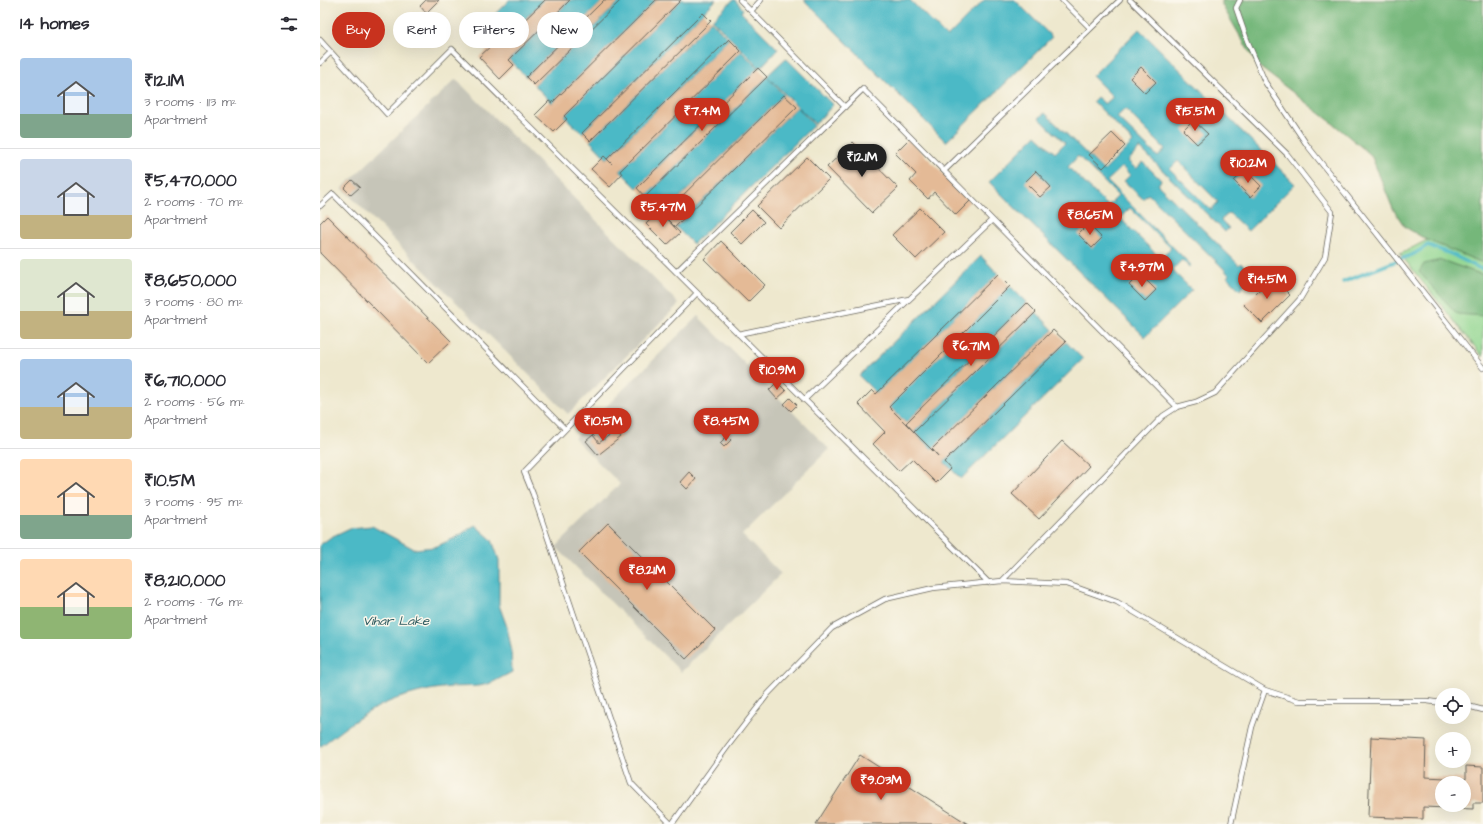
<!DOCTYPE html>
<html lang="en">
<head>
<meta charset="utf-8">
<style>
  body { margin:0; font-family:"Architects Daughter",sans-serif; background:#f7f7f7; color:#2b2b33; height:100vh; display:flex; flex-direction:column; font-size:15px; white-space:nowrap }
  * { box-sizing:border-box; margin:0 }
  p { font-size:13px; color:#7c7c81 }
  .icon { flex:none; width:22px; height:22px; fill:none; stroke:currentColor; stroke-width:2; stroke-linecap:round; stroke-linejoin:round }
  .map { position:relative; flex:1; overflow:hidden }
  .drawer { display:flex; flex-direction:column; background:#fff; width:320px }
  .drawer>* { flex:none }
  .hud { position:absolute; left:12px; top:12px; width:380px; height:36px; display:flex; gap:8px }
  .fabs { position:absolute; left:1115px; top:688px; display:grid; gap:8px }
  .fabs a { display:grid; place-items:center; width:36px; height:36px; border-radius:50%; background:#fff; box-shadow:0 4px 16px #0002; font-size:20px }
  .price { position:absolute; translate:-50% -34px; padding:0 9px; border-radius:14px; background:#c8321e; color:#fff; font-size:13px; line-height:26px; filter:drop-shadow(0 1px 2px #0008) }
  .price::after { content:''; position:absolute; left:50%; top:24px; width:12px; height:9px; margin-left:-6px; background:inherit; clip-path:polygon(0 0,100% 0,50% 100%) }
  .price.on { background:#222; color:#fff }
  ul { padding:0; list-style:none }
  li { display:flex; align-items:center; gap:12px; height:100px; padding:0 20px }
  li+li { border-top:1px solid #e1e1e2 }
  li span { display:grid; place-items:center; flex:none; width:112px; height:80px; border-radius:4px; color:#555 }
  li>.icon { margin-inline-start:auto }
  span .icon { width:48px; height:48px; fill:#fffc; stroke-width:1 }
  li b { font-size:17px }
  h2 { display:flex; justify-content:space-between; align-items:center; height:48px; padding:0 20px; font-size:17px }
  .tag { padding:0 14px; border-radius:18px; background:#fff; box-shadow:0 4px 16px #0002; font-size:14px; line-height:36px }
  .tag.on { background:#c8321e; color:#fff }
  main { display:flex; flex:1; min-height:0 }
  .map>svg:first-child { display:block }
  .industrial { fill:#c6c5b8 }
  .green { fill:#90d68f; stroke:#567956 }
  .forest { fill:#74b77a; stroke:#486a4b }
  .water { fill:#4cb9c6; stroke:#346a71; fill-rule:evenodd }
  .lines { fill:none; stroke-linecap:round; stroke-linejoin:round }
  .stream { stroke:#4cb9c6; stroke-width:3.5 }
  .building { fill:#e4ba96; fill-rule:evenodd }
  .lane-casing { stroke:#66635a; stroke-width:6 }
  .lane { stroke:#fff; stroke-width:4.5 }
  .labels { text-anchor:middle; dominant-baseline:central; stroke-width:3; stroke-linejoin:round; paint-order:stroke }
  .water-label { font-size:13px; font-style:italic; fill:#2f5b60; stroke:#fbf7ec }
</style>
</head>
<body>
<main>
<section class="drawer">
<h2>14 homes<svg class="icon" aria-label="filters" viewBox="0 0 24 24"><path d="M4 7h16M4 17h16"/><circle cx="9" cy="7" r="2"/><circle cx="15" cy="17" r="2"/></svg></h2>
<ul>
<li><span style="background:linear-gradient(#a9c7e8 70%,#7fa58c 0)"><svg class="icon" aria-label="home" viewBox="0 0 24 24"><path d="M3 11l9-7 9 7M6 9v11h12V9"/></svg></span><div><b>₹12.1M</b><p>3 rooms · 113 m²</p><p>Apartment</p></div></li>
<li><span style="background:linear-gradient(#c9d6e8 70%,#c2b280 0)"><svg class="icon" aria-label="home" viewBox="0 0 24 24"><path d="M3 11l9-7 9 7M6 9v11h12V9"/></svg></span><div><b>₹5,470,000</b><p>2 rooms · 70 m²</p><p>Apartment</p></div></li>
<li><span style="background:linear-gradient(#dfe7d0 65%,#c2b280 0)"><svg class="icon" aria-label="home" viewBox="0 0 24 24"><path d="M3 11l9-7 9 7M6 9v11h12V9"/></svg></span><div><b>₹8,650,000</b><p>3 rooms · 80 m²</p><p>Apartment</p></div></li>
<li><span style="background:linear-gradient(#a9c7e8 60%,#c2b280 0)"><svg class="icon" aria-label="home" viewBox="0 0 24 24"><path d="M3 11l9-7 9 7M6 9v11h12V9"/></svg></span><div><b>₹6,710,000</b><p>2 rooms · 56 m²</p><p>Apartment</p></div></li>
<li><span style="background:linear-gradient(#ffd9b3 70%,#7fa58c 0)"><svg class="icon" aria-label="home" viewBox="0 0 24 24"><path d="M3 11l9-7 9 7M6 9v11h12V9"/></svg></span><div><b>₹10.5M</b><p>3 rooms · 95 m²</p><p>Apartment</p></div></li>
<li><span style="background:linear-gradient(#ffd9b3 60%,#8fb573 0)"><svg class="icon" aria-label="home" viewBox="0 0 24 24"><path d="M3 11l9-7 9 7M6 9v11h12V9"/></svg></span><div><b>₹8,210,000</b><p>2 rooms · 76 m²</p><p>Apartment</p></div></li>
</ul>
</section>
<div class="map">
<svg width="1163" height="824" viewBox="0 0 1163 824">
  <rect width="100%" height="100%" fill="#fbf7ec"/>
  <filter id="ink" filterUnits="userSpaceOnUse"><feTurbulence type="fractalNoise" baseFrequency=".025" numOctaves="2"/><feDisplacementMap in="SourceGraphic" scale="8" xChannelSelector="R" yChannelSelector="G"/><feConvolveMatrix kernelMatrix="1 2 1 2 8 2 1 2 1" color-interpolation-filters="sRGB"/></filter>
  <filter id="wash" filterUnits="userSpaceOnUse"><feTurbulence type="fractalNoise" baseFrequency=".012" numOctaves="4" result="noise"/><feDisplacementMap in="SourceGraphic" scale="16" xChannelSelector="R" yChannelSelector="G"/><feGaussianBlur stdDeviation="0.9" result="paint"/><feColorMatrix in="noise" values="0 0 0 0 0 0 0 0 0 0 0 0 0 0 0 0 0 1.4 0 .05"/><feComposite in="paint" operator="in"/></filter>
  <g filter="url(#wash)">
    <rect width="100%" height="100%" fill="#eee8ce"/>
    <path class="industrial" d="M136 79 359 304 248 414 22 188Z
      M378 316 509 449 422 535 461 574 361 672 236 547 300 484 254 438Z"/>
    <path class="green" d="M1107 240 1163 263V275L1121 260 1162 316H1163V357L1080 254Z"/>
    <path class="forest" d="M902 0H1163V263L1107 240 1085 227 1073 209 1051 155 1010 121 937 65 902 5Z
      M1121 260 1163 275V316L1137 314 1099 272 1104 264Z"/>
    <path class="water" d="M189 0H224L177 47 159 30Z
      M250 0H284L206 77 189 60Z
      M301 0H336L232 103 214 85Z
      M361 0H396L262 133 244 116Z
      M413 0H415L423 9 421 12 458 49 440 68 392 20Z
      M484 0H590L627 37 664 0H695L732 37 626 142Z
      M391 21 409 39 287 159 270 141Z
      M819 29 975 184 928 231 909 213 901 220 909 228 905 232 820 148 808 161 816 169 823 162 841 180 838 185 919 265 921 263 934 276 920 290 907 277 909 275 904 269 828 194 823 199 804 181 810 175 802 167 787 181 871 265 869 267 862 260 852 270 872 290 825 337 669 182 716 135 735 153 745 143 719 118 725 113 784 171 813 142 773 101 777 97 785 104 793 97 772 76ZM805 109 845 149 838 157 797 117ZM758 156 798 196 788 206 748 167ZM858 161 898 202 891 210 850 169ZM810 208 851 248 841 259 800 218Z
      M421 51 438 68 317 188 300 171Z
      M466 58 513 105 495 124 447 76Z
      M447 77 464 95 343 214 325 197Z
      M477 107 494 125 373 244 356 227Z
      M661 256 678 274 557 394 539 376Z
      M690 286 707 303 586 423 569 406Z
      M716 312 733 330 612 449 594 432Z
      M746 342 763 359 641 479 624 462Z
      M155 525 172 540 179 560V605L187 627 191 647 192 672C186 675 179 679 173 682 160 688 145 686 131 687 117 688 102 691 89 695 54 704 28 725 0 747V545L11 537 30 528 52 526 94 549 115 547 137 537Z"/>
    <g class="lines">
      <path class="stream" d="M1023 282 1094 254 1108 245 1131 254 1163 270"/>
    </g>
    <g id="blocks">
      <path class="building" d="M106 0H119L106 13 100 6Z
        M225 0H250L189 60 194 65 180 79 159 57 173 44 176 48Z
        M284 0H301L214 85 206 77Z
        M336 0H361L244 116 247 119 234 132 215 115 229 101 232 103Z
        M383 13 391 21 270 141 262 133Z
        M409 39 421 51 300 171 302 174 290 187 271 169 284 156 292 164 287 159Z
        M821 67 836 82 825 93 810 78Z
        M438 68 447 77 325 197 317 188Z
        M464 95 477 107 355 227 343 215Z
        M873 120 888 134 877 144 863 130Z
        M792 133 805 146 783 168 769 155Z
        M589 139 650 201 636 215 614 192 608 199 590 181 596 174 575 153Z
        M533 142 578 188 552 213 507 167Z
        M487 157 509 179 459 228 437 206Z
        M925 170 941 186 930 197 914 181Z
        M716 171 731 187 720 197 705 182Z
        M32 180 40 187 31 195 24 188Z
        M600 208 624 232 596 259 572 235Z
        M432 210 444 222 422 244 410 232Z
        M339 211 360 233 347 245 326 224Z
        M7 216 131 341 108 363 0 253V223Z
        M768 224 782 238 772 248 758 234Z
        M401 241 445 285 428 302 384 259Z
        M678 274 690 286 569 407 619 457 612 449 733 330 746 342 624 462 630 469 616 483 592 459 579 471 553 444 565 432 538 404 552 390 556 394Z
        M820 274 836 290 825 301 809 285Z
        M952 277 970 295 942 323 924 305Z
        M707 303 716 312 594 432 586 423Z
        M457 382 466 391 457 399 449 390Z
        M470 398 477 405 471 411 464 404Z
        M296 430 301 437 278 455 266 441 273 435 279 443Z
        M407 436 411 440 404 447 400 443Z
        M742 441 769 466 719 519 692 494Z
        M369 472 376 479 367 489 360 482Z
        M288 523 395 630 366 659 259 552Z
        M1051 737 1106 740 1105 777 1146 779V766L1163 767V803H1153V809L1103 807V819L1048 817ZM1122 783H1144V805H1122Z
        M540 755 648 824H496Z"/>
    </g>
  </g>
  <g filter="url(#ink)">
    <use href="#blocks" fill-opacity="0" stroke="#66635a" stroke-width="1"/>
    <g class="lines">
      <g class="lane-casing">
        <path id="lane" d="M420 0 525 107
          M742 0 770 28
          M920 0 916 8 927 40 945 82 987 145 1163 368
          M431 11 441 0
          M0 40 67 114 132 49 669 583
          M0 63 11 52
          M624 171 800 0
          M0 206 13 194 245 429
          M356 272 543 89 857 407
          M418 334 589 299
          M484 400 672 220
          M682 581 843 416 857 407 876 402 895 393 980 299 1005 257 1012 212 967 154 810 0
          M1144 705 1163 710
          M351 824 311 783 213 494 204 472 377 293
          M352 824 408 746 448 694 512 628 565 599 613 588 682 581 747 584 797 602 945 690 979 701H1107L1122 703
          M911 824 932 727 945 690"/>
      </g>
      <use href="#lane" class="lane"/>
    </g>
  </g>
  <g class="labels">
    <g class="water-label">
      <text x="76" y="621">Vihar Lake</text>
    </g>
  </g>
</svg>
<div class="fabs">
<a><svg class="icon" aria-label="locate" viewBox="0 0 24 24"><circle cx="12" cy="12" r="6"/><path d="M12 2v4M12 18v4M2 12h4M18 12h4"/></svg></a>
<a>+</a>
<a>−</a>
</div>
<b class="price" style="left:382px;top:132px">₹7.4M</b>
<b class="price" style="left:875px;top:132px">₹15.5M</b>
<b class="price on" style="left:542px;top:178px">₹12.1M</b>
<b class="price" style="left:928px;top:184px">₹10.2M</b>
<b class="price" style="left:343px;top:228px">₹5.47M</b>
<b class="price" style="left:770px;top:236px">₹8.65M</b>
<b class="price" style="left:822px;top:288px">₹4.97M</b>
<b class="price" style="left:947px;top:300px">₹14.5M</b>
<b class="price" style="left:651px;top:367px">₹6.71M</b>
<b class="price" style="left:457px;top:391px">₹10.9M</b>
<b class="price" style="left:283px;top:442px">₹10.5M</b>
<b class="price" style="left:406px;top:442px">₹8.45M</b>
<b class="price" style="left:327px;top:591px">₹8.21M</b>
<b class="price" style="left:561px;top:801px">₹9.03M</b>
<div class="hud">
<a class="tag on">Buy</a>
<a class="tag">Rent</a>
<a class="tag">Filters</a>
<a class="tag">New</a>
</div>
</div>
</main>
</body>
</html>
